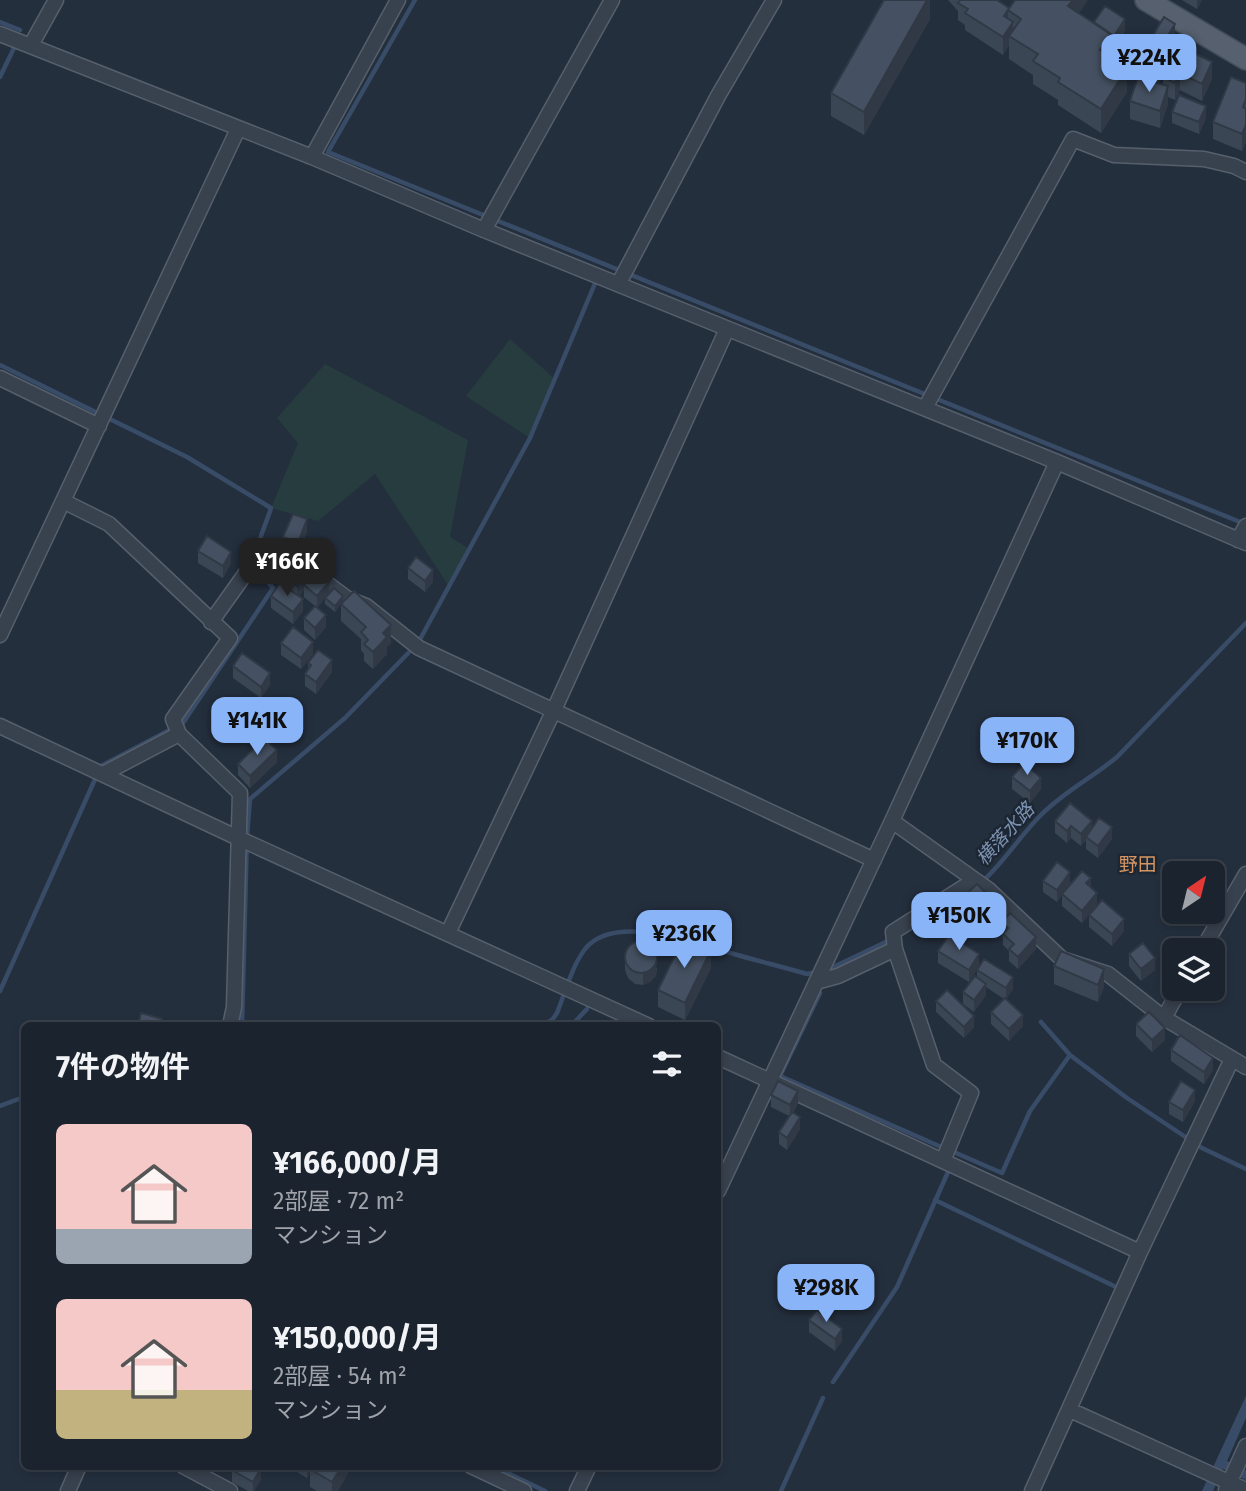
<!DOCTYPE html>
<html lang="ja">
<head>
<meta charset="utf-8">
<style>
  body { margin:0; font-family:"Fira Sans","Noto Sans JP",sans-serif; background:#282f3a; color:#f1f3f6; height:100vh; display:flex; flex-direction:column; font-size:26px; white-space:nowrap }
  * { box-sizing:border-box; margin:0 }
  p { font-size:23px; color:#a0a4aa }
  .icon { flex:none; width:38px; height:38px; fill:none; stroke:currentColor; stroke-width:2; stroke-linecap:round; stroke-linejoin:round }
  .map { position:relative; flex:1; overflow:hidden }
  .drawer { position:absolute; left:21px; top:1022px; width:700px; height:448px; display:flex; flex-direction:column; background:#1b232e; border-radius:10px; box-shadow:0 4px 10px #0003,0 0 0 2px #39404a }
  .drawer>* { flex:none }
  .needle { width:46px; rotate:35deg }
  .buttons { position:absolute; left:1162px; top:861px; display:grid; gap:14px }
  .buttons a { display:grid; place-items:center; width:63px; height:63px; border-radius:10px; background:#1b232e; box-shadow:0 4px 10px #0003,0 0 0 2px #39404a; font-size:35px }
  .price { position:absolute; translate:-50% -60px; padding:0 16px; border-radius:14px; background:#8ab4f8; color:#111; font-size:23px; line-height:46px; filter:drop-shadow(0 2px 4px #0008) }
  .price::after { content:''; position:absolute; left:50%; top:42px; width:21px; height:16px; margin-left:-10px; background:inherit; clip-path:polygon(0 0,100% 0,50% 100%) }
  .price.selected { background:#222; color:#fff }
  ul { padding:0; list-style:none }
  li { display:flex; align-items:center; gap:21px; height:175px; padding:0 35px }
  li span { display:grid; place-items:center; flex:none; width:196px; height:140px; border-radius:10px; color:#555 }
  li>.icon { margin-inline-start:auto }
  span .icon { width:84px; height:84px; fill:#fffc; stroke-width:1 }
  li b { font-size:30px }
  h2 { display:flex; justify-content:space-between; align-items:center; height:84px; padding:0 35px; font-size:30px }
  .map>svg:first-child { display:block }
  .green { fill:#263c3f }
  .water { fill:#394c67 }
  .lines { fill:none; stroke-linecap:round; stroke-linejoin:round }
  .stream { stroke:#394c67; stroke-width:4.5 }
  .minor-casing { stroke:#565f6c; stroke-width:17 }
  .primary-casing { stroke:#414a57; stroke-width:24 }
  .minor { stroke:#38414e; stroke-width:14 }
  .primary { stroke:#56606e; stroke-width:21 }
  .wall { fill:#3b4654; fill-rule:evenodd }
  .shaded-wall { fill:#303945 }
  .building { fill:#455162; stroke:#303945; stroke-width:2 }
  .labels { text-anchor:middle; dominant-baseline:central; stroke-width:5; stroke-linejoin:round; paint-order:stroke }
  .water-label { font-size:19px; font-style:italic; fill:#7c92b1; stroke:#1d2633 }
  .neighbourhood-label { font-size:19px; fill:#d59563; stroke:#1d2633 }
</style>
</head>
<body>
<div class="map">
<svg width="1246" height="1491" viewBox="0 0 1246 1491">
  <rect width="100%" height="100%" fill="#242f3e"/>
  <path class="green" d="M510 339 556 380 530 438 466 396Z
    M325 364 468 440 450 537 468 548 448 585 375 474 318 521 271 508 298 443 277 418Z"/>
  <path class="water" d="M1246 1396V1418L1227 1461 1246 1470V1480L1223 1469 1213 1491H1202Z"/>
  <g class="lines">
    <path class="stream" d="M415 0 328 152 1245 524
      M0 22 20 30
      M0 77 14 48
      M0 365 187 457 271 508C260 542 246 558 273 588L183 723 101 766 0 991
      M983 881C1004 862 1020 836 1040 816 1063 792 1092 778 1117 757L1246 623
      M925 920 968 893
      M825 971 890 940
      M820 993 780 1076 939 1146
      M1041 1022 1070 1055 1127 1098 1202 1148 1246 1169
      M242 1026 247 836 250 799 345 718 418 643 530 438 596 281
      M540 1026 552 1020 557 1013C565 993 572 966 585 949 615 912 697 944 734 954 758 961 783 967 807 974L817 972
      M571 1026 587 1009
      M0 1106 24 1097
      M956 1153 1002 1173 1030 1111 1070 1055
      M935 1200 1114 1286
      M833 1382 897 1287 948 1172
      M493 1466 545 1491
      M781 1491 823 1398"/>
    <g class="minor-casing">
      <path id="minor" d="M0 34 312 157 484 230 1057 462 1246 543
        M31 45 56 0
        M312 157 398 0
        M484 230 612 0
        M619 283 718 96 774 0
        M0 378 99 426
        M925 408 1073 139 1114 155 1204 159 1234 166 1246 172
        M63 501 109 524 230 638 173 719 179 734 240 793 234 1007 230 1026
        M1238 540 1246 526
        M211 622 248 570 263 561 282 571 302 565 348 599 366 606 419 648 874 860
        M0 635 238 129
        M0 726 238 838 649 1026
        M103 774 179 734
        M892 821 989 890 1062 959 1108 974 1164 1018 1246 1067
        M448 933 554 710 727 329
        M1202 950 1246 874
        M816 982 838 976 895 949
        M1164 1018 1180 989
        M718 1057 1140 1252
        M943 1161 971 1093 934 1065 895 949 893 932 975 880
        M718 1191 892 821 1057 462
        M1070 1410 1246 1490
        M183 1466 230 1491
        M471 1466 524 1491
        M1226 1490 1246 1446
        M68 1491 79 1466
        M577 1491 589 1466
        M1032 1491 1140 1252 1231 1061"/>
    </g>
    <g class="primary-casing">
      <path id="primary" d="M1146 0 1246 59"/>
    </g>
    <use href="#minor" class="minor"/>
    <use href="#primary" class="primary"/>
  </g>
  <path class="wall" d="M930 0V19L864 135 831 116V93Z
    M948 0H997L1009 8 1079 13 1094 23 1125 31 1114 47 1110 45V57L1115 60V55L1144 51 1175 41 1170 49V63L1212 79 1202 101 1180 90 1175 100 1168 97V104L1160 128 1130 119V101L1139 77V72L1134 79 1127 75V92L1101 133 1058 105V100L1033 84V75L1009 59V45L1003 55 965 30V25L958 20V11ZM1168 67 1163 77V85L1158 83Z
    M1182 0H1202L1197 9Z
    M1246 83V142L1242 151 1213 139V122Z
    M1172 112 1206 118 1199 134 1172 123Z
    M307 531 298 555 283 549V537Z
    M198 551 231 563 223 578 198 563Z
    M408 568 433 582 425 592 408 579Z
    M311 577 329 593 343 602 391 643 387 647V654L373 669 364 661V654L361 650V639L341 621V604L335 612 325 604V598L317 608 326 627 315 640 304 630V618L315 606 304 597V590L299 596 303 611 293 624 271 608V596L287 588V578Z
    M281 643 313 654 301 669 281 655Z
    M308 663 332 672 316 694 305 686V674L308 669Z
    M233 666 270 685 261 698 233 678Z
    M238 718 270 732 265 738 277 762 250 788 238 775V764L257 745 238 729Z
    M1012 777 1041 789 1030 803 1012 789Z
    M1055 821 1092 829 1112 839 1098 858 1086 849V840L1081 846 1071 838 1067 843 1055 833Z
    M1043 881 1070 883 1057 902 1043 892Z
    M1091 888 1097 905 1082 923 1062 906V894Z
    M957 903 991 910 970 929 957 915Z
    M1089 915 1124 931 1112 946 1089 927Z
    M1002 922 1036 949 1018 969 1009 961V951L1003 945Z
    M938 951 979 966 969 982 938 963Z
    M1129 954 1155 970 1141 981 1129 966Z
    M625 959 657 968 656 976 650 982 643 985 635 984 628 978 625 970Z
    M1054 966 1104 987 1098 1002 1054 984Z
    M711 968 685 1020 658 1007V990Z
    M977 970 1013 989 1006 999 1023 1026 1009 1041 991 1024V1012L1004 999 986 987V995L974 1012 963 1004V992L977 977Z
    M936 1001 974 1027 964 1038 936 1012Z
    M1136 1024 1165 1040 1152 1052 1136 1036Z
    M1171 1050 1213 1070 1204 1084 1171 1061Z
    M771 1095 798 1103 793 1113 800 1129 787 1150 779 1144V1132L789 1116 771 1107Z
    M1195 1101 1183 1122 1169 1114V1102Z
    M809 1320 842 1341 835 1351 809 1332Z
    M287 1466H348V1473L338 1491H317L310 1487V1473L307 1478Z
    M232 1470 261 1479 254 1491H248L232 1482Z"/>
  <path class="shaded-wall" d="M927 0H930V19L864 135V112Z
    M1073 0H1088L1068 30V6Z
    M1197 0H1202L1197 9Z
    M1009 8 1008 10V27L1004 16Z
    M1125 19V31L1114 47V36Z
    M1013 22V38L1009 36V45L1003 55V37Z
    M1175 24V41L1170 49V64L1156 87V70L1164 42Z
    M1110 34V57L1100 50Z
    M1139 60V72L1134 79V68Z
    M1212 62V79L1202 101V84Z
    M1127 68V92L1101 133V109Z
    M1180 73V90L1175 100V83Z
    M1168 86V104L1160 128V111Z
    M1206 106V118L1199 134V122Z
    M1246 125V142L1242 151V134Z
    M307 519V531L298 555V543Z
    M231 552V563L223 578V566Z
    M311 570V582L304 585V590L297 598V586Z
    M433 570V582L425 592V581Z
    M329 582V593L317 608V596Z
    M343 596V602L335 612V606Z
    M303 599V611L293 624V612Z
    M326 615V627L315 640V628Z
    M391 625V643L387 647V654L373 669V652L383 633Z
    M313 642V654L301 669V658Z
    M332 660V672L316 694V682Z
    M270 673V685L261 698V687Z
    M270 720V732L258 746V734Z
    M277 750V762L250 788V776Z
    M1041 778V789L1030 803V791Z
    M1092 821V832L1086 837V840L1081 846V834Z
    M1071 826V838L1067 843V831Z
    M1112 827V839L1098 858V846Z
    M1070 872V883L1057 902V890Z
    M1091 878V889L1086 883Z
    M1097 893V905L1082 923V911Z
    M991 898V910L970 929V917Z
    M1124 919V931L1112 946V934Z
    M1036 937V949L1018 969V957Z
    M711 950V968L685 1020V1003Z
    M979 954V966L969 982V970Z
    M657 956 656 976 650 982 643 985V973Z
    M1155 958V970L1141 981V969Z
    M1104 969V987L1098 1002V985Z
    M1013 977V989L1006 1000V988Z
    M986 984V995L974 1012V1000Z
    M1023 1015V1026L1009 1041V1029Z
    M974 1016V1027L964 1038V1027Z
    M1165 1028V1040L1152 1052V1040Z
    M1213 1058V1070L1204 1084V1072Z
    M1195 1090V1101L1183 1122V1110Z
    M798 1091V1103L790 1117V1105Z
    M800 1117V1129L787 1150V1138Z
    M842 1329V1341L835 1351V1339Z
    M314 1466 310 1469V1473L307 1478V1467Z
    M342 1466H348V1473L338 1491H332V1482Z
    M261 1468V1479L254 1491H253V1482Z"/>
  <path class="building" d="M884 0H927L864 112 831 93Z
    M960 0H997L1009 8 1004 16 1013 22 1003 37 965 13 968 9 958 3Z
    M1015 0H1073L1068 6 1110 34 1100 50 1127 68 1101 109 1058 82 1060 78 1033 61 1038 54 1009 36 1021 19 1008 10Z
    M1105 6 1125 19 1114 36 1094 22Z
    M1164 17 1175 24 1164 42 1170 46 1156 70 1139 59Z
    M1126 39 1144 51 1134 68 1115 55Z
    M1179 45 1212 62 1202 84 1180 73 1175 83 1163 77Z
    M1138 77 1168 86 1160 111 1130 101Z
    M1231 77 1246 83V99L1243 107 1246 109V125L1242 134 1213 122Z
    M1179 95 1206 106 1199 122 1172 112Z
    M293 514 307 519 298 543 283 537Z
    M207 536 231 552 223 566 198 551Z
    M416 557 433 570 425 581 408 568Z
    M301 561 311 570 297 586 287 578Z
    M316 571 329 582 317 596 304 585Z
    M280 583 303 599 293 612 271 596Z
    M334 588 343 596 335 606 325 598Z
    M354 591 391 625 383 633 387 637 373 652 364 644 368 640 361 632 366 627 341 604Z
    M315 606 326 615 315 628 304 618Z
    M293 627 313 642 301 658 281 643Z
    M318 650 332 660 316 682 305 674 311 665 308 663Z
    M242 653 270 673 261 687 233 666Z
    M251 703 270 720 258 734 238 718Z
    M264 738 277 750 250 776 238 764Z
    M1024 763 1041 778 1030 791 1012 777Z
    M1070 803 1092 821 1081 834 1071 826 1067 831 1055 821Z
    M1099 818 1112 827 1098 846 1086 837Z
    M1057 862 1070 872 1057 890 1043 881Z
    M1082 871 1091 878 1086 883 1097 893 1082 911 1062 894Z
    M977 884 991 898 970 917 957 903Z
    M1102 900 1124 919 1112 934 1089 915Z
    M1010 913 1036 937 1018 957 1009 949 1014 944 1003 934 1008 928 1002 922Z
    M949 935 979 954 969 970 938 951Z
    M684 937 711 950 685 1003 658 990Z
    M625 957a16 16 0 1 1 32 0a16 16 0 1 1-32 0Z
    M1143 943 1155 958 1141 969 1129 954Z
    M1061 951 1104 969 1098 985 1054 966Z
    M984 959 1013 977 1006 988 977 970Z
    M975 976 986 984 974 1000 963 992Z
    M947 990 974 1016 964 1027 936 1001Z
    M1005 998 1023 1015 1009 1029 991 1012Z
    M1149 1012 1165 1028 1152 1040 1136 1024Z
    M141 1013 162 1019 161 1026H138Z
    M1180 1035 1213 1058 1204 1072 1171 1050Z
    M778 1081 798 1091 790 1105 771 1095Z
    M1181 1081 1195 1090 1183 1110 1169 1102Z
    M792 1112 800 1117 787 1138 779 1132Z
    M817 1310 842 1329 835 1339 809 1320Z
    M234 1466H259L261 1468 253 1482 232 1470Z
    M312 1466H342L332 1482 310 1469Z"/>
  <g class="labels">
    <g class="water-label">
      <text transform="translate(1005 834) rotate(-48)">横落水路</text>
    </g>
    <g class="neighbourhood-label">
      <text x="1138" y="864">野田</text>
    </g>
  </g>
</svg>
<div class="buttons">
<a><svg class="needle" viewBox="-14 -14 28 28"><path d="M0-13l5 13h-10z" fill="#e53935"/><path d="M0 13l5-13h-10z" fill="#a0a4aa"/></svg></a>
<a><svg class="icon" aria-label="layers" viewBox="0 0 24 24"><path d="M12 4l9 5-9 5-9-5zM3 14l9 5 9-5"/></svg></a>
</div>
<b class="price" style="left:1149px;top:94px">¥224K</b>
<b class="price selected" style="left:287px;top:598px">¥166K</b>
<b class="price" style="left:257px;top:757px">¥141K</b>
<b class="price" style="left:1027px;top:777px">¥170K</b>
<b class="price" style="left:959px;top:952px">¥150K</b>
<b class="price" style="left:684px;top:970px">¥236K</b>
<b class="price" style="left:826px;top:1324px">¥298K</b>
<section class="drawer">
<h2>7件の物件<svg class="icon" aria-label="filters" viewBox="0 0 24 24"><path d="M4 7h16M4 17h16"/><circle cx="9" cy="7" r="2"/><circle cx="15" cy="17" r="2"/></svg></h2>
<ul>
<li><span style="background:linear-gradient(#f6c9c9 75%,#9aa5b1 0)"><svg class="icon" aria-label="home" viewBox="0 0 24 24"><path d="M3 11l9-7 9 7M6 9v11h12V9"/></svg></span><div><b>¥166,000/月</b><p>2部屋 · 72 m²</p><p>マンション</p></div></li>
<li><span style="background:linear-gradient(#f6c9c9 65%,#c2b280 0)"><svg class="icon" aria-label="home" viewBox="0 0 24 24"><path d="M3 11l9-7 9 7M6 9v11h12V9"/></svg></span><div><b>¥150,000/月</b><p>2部屋 · 54 m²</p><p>マンション</p></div></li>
</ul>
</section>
</div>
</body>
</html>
